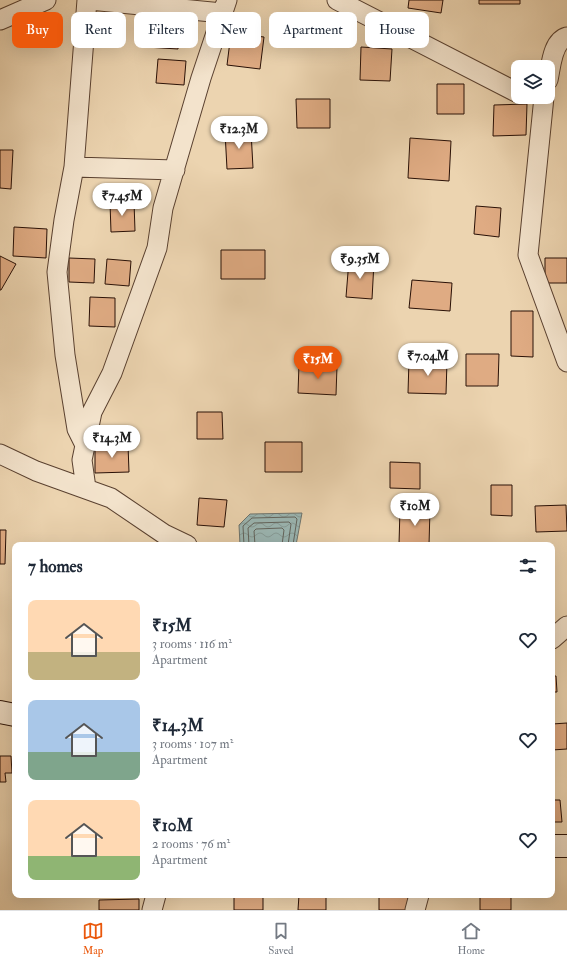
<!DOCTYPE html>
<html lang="en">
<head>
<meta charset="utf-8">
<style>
  body { margin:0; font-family:"IM FELL Double Pica",serif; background:#f6f6f7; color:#1f2937; height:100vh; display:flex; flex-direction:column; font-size:15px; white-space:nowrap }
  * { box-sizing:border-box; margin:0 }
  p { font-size:13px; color:#747a83 }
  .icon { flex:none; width:22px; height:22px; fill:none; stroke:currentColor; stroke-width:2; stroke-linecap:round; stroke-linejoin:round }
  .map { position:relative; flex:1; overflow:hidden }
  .panel { position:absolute; left:12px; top:542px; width:543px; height:356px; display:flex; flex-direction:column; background:#fff; border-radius:8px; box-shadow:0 4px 16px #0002 }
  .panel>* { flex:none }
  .hud { position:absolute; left:12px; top:12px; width:543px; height:36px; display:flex; gap:8px }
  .controls { position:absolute; left:511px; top:60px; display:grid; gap:8px }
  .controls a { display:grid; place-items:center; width:44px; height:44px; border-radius:8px; background:#fff; box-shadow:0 4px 16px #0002; font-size:20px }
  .price { position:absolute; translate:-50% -34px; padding:0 9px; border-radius:14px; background:#fff; color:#222; font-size:13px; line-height:26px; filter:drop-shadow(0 1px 2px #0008) }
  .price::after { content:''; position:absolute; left:50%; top:24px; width:12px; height:9px; margin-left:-6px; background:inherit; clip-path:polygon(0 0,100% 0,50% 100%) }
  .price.selected { background:#ea580c; color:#fff }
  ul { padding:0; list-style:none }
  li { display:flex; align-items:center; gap:12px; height:100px; padding:0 16px }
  li span { display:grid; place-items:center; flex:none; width:112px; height:80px; border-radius:8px; color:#555 }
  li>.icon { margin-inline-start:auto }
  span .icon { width:48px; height:48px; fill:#fffc; stroke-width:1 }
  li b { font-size:17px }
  h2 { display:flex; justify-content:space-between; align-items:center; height:48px; padding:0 16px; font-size:17px }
  .chip { padding:0 14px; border-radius:8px; background:#fff; box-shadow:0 4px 16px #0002; font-size:14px; line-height:36px }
  .chip.selected { background:#ea580c; color:#fff }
  .tabs { display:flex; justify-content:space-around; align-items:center; height:56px; border-top:1px solid #e0e1e3; background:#fff; font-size:11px; color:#747a83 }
  .tabs a { display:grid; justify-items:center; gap:2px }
  .tabs .selected { color:#ea580c }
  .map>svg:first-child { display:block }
  .water { fill:url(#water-waves); stroke:#6d746e }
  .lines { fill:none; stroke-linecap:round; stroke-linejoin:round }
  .shore { stroke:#62645d; stroke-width:1 }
  .building { fill:#dfab83; stroke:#291006 }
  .minor-casing { stroke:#5a4130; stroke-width:21 }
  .secondary-casing { stroke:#291006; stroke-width:24 }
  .minor { stroke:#f3e3cc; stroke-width:19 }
  .secondary { stroke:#f3e3cc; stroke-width:22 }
</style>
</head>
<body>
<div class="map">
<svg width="567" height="910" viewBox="0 0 567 910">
  <defs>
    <pattern id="water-waves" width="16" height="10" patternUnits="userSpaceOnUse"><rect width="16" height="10" fill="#9bb7b4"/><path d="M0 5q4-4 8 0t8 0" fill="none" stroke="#869c99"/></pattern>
  </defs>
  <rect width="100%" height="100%" fill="#ecd4b0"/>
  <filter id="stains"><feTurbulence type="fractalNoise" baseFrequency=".005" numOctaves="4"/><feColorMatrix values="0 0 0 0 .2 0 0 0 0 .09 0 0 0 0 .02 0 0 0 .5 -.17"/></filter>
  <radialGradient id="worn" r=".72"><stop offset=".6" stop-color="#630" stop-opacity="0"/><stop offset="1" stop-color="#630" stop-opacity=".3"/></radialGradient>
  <path class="water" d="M302 513 296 545H240L239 525 250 514Z"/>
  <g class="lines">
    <path class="shore" d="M244 545 243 526 252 518 295 517 297 519 293 545
      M249 545 248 528 254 523 289 522 291 524 288 545
      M255 545 254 531 256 529 282 528 284 530 282 545"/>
  </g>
  <path class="building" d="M409 0H443L441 13 408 8Z
    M479 0H520V4H479Z
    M316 15H342V37H316Z
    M148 20 180 22 178 49 146 47Z
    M231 33 264 37 260 69 227 65Z
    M361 47 392 49 390 81 360 80Z
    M158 59 186 61 184 85 156 83Z
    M437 84H464V114H437Z
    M296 99H330V128H297Z
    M527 104 526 135 493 136 494 105Z
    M251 131 253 168 227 169 225 132Z
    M410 138 451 141 449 181 408 178Z
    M0 150H13L11 189 0 188Z
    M134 202 135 231 111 232 110 203Z
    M476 206 501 208 499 237 474 234Z
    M14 227 47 229 46 258 13 256Z
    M221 250H265V279H221Z
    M0 256 16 264 1 290H0Z
    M69 258 95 259 94 283 69 282Z
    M545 258H567V283H545Z
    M107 259 131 261 129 286 105 284Z
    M349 260 374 262 372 299 346 297Z
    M412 280 452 283 450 311 409 308Z
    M90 297 115 298V327L89 326Z
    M511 311H533V357L511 356Z
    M466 354H499L498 386H466Z
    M409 360 447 361 446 394 408 393Z
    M299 364 337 366 336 395 298 393Z
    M197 412H222L223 439H197Z
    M265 442H302V472H265Z
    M128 445 129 472 95 473V446Z
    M390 462 420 463V489L390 488Z
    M491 485H512V516L491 515Z
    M199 498 227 500 224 527 197 525Z
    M566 505 567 531 536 532 535 506Z
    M400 509H430L429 545 399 544Z
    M0 530H6L5 564H0Z
    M552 676H556L557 692H552Z
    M567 723V749L552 750V724Z
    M0 756H11L12 773H5L6 782H0Z
    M552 800H560L562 822H552Z
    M63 895H90V896H63Z
    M234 895H263V910H234Z
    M299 895 326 896V910H298Z
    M379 895H408V910H379Z
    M480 895H511V910H480Z
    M139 899V910H99V900Z"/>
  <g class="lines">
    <g class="minor-casing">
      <path id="minor" d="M90 0 222 13
        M337 0 518 93
        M0 20 46 0
        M548 80C551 67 552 41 567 37
        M544 97 528 255 567 362
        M74 167 175 170
        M85 445 77 429 65 355 57 272 64 220 74 167 87 0
        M0 454 36 471 111 498 164 534 187 545
        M86 488 82 460 92 412 112 373 157 248 163 208 201 78 227 0
        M552 639 567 626
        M152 910 156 895
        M415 910 419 895"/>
    </g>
    <g class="secondary-casing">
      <path id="secondary" d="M0 712 15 715
        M552 846H567"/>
    </g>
    <use href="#minor" class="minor"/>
    <use href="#secondary" class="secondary"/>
  </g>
  <rect width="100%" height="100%" filter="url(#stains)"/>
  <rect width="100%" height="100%" fill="url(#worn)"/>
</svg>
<div class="controls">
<a><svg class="icon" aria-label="layers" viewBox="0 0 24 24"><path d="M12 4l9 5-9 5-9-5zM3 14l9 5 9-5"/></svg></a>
</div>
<b class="price" style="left:239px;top:150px">₹12.3M</b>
<b class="price" style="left:122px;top:217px">₹7.45M</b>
<b class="price" style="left:360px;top:280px">₹9.35M</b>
<b class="price" style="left:428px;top:377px">₹7.04M</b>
<b class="price selected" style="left:318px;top:380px">₹15M</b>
<b class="price" style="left:112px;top:459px">₹14.3M</b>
<b class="price" style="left:415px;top:527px">₹10M</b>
<div class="hud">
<a class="chip selected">Buy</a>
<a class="chip">Rent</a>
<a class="chip">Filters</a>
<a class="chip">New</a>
<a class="chip">Apartment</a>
<a class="chip">House</a>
</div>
<section class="panel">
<h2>7 homes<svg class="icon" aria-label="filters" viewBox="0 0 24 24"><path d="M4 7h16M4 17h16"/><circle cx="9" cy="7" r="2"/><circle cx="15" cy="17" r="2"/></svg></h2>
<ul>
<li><span style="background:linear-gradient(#ffd9b3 65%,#c2b280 0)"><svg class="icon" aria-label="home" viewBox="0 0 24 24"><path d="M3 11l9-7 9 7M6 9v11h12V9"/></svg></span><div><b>₹15M</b><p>3 rooms · 116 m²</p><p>Apartment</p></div><svg class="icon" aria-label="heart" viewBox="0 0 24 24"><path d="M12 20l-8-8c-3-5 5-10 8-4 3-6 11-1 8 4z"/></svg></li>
<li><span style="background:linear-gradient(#a9c7e8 65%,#7fa58c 0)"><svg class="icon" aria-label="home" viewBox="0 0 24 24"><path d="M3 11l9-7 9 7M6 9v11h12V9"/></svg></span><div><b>₹14.3M</b><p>3 rooms · 107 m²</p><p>Apartment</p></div><svg class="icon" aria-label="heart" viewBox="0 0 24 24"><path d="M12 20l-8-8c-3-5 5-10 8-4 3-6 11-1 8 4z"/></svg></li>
<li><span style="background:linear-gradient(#ffd9b3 70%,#8fb573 0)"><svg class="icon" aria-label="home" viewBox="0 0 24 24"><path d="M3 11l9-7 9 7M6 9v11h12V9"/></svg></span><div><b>₹10M</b><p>2 rooms · 76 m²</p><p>Apartment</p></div><svg class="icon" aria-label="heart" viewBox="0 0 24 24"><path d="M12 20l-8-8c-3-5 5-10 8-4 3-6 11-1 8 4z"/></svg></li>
</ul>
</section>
</div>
<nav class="tabs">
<a class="selected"><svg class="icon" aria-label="map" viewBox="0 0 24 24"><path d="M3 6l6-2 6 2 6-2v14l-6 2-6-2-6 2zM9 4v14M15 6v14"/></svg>Map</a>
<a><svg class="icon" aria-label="saved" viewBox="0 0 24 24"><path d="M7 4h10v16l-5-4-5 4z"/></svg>Saved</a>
<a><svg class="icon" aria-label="home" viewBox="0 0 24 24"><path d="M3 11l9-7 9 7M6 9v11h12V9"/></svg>Home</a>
</nav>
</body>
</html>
